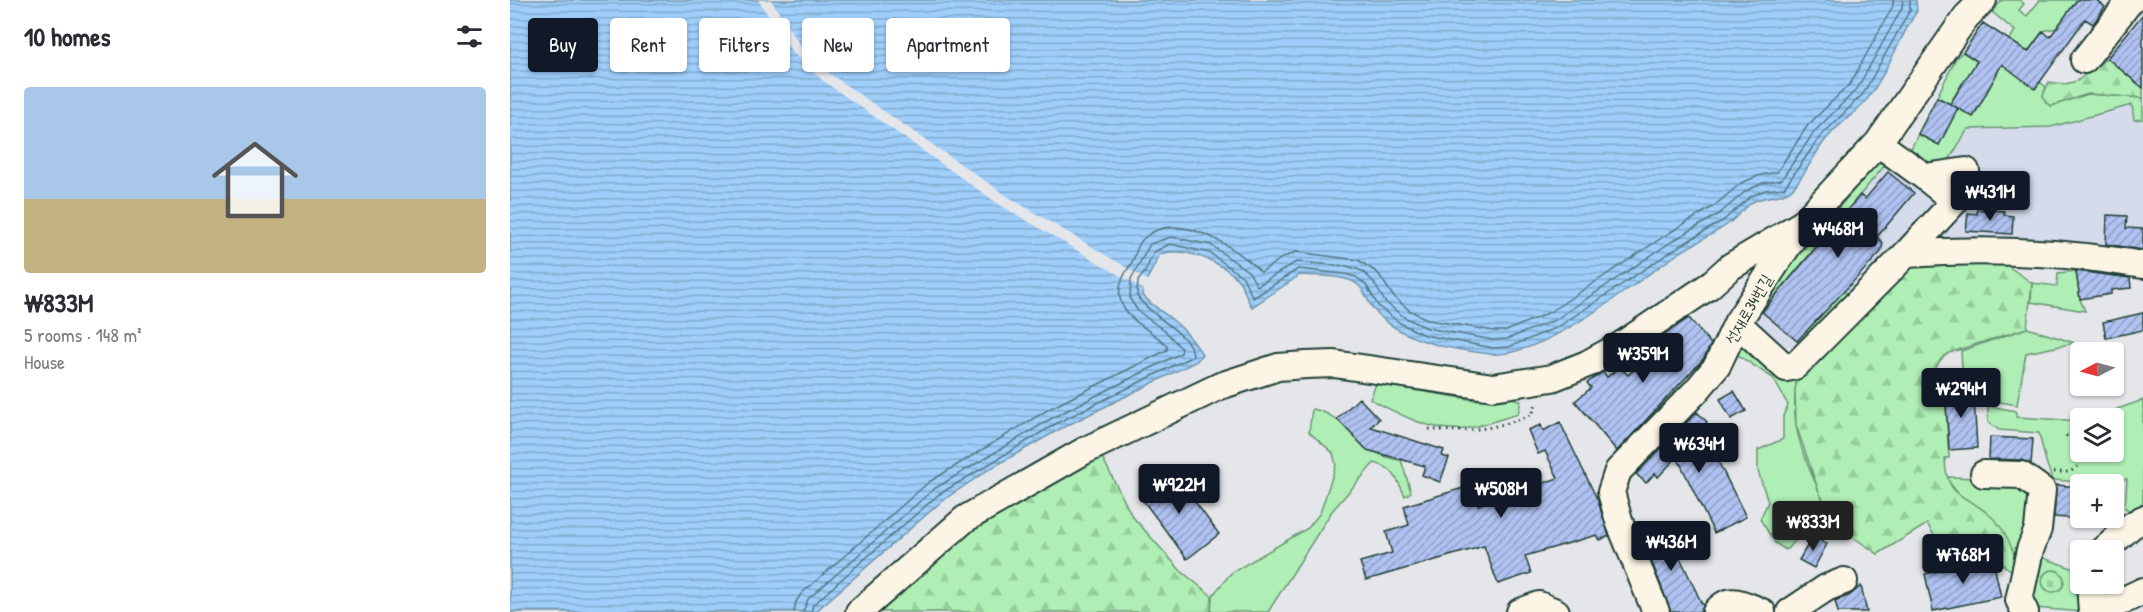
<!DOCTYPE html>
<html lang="en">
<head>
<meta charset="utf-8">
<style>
  body { margin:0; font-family:"Patrick Hand","Poor Story",sans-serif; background:#f7f7f7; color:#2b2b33; height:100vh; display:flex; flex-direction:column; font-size:22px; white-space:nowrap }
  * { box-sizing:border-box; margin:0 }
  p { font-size:20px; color:#7c7c81 }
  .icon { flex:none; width:33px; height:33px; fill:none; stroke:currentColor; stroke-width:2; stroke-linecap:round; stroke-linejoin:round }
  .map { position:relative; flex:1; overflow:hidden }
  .drawer { display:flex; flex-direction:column; background:#fff; width:510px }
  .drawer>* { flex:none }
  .top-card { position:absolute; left:18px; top:18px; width:570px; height:54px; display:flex; gap:12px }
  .needle { width:39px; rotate:264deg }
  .fabs { position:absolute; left:1560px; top:342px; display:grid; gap:12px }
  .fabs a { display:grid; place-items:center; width:54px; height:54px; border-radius:6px; background:#fff; box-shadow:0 2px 4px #0004; font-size:30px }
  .price { position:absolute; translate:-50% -51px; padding:0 14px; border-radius:6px; background:#111827; color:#fff; font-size:20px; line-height:39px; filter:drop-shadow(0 2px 3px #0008) }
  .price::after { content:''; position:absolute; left:50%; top:36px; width:18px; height:14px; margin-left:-9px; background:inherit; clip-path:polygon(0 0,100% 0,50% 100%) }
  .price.current { background:#222; color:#fff }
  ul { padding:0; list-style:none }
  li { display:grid; align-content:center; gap:12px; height:318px; padding:0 24px }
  li span { display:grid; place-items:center; height:186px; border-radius:6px; color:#555 }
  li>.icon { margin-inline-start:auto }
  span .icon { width:108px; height:108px; fill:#fffc; stroke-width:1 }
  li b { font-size:26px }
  h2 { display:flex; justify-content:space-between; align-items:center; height:72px; padding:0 24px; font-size:26px }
  .chip { padding:0 21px; border-radius:6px; background:#fff; box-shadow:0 2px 4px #0004; font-size:21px; line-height:54px }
  .chip.current { background:#111827; color:#fff }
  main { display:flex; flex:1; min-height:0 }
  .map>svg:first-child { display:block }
  .built { fill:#d5dbeb }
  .green { fill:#afeeb5; stroke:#679674; stroke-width:1.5 }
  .forest { fill:url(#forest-firs); stroke:#679674; stroke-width:1.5 }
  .cemetery { fill:url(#cemetery-stones); stroke:#679674; stroke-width:1.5 }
  .water { fill:url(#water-rules); stroke:#6c94ab; stroke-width:1.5 }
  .pier { fill:#e5e6e9 }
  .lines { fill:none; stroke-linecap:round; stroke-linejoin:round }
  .shore { stroke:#527783; stroke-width:1.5 }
  .building { fill:url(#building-hatch); stroke:#1f3d34; stroke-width:1.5 }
  .minor-casing { stroke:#1f3d34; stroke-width:30 }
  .path { stroke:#1f3d34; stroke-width:3; stroke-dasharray:1.5 4.5; stroke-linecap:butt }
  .minor { stroke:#fcf5e5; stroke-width:26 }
  .labels { text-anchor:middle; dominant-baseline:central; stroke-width:4.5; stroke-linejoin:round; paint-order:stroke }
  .street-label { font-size:16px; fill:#1f3d34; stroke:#fcf5e5 }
</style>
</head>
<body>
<main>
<section class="drawer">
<h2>10 homes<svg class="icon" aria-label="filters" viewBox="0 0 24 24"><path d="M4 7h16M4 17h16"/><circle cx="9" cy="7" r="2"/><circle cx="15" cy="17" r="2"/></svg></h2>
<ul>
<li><span style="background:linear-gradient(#a9c7e8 60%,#c2b280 0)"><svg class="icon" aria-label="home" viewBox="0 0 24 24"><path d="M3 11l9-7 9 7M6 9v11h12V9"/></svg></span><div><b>₩833M</b><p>5 rooms · 148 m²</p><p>House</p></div></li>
</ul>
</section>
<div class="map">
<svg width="1633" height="612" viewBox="0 0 1633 612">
  <defs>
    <pattern id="forest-firs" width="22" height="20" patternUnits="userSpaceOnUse" patternTransform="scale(1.5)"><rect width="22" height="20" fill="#afeeb5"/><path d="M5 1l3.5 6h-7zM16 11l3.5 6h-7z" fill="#96cd9c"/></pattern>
    <pattern id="cemetery-stones" width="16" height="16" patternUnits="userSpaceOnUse" patternTransform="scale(1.5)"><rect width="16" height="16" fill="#afeeb5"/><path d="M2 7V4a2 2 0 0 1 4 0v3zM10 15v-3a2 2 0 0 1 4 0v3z" fill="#96cd9c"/></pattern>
    <pattern id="water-rules" width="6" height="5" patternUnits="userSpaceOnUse" patternTransform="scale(1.5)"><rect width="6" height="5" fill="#9fcefa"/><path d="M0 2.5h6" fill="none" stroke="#81a8cb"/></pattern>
    <pattern id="building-hatch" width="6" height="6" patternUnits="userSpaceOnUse" patternTransform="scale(1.5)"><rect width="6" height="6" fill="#b0c2f1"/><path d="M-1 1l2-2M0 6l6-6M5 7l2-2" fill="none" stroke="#8f9fc4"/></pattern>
  </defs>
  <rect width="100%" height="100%" fill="#e5e6e9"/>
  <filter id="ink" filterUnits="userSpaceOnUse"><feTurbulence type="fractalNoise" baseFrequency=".0167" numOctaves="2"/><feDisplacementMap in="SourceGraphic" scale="12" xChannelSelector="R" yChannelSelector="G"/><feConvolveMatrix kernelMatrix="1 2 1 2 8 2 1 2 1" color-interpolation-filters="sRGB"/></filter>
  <g filter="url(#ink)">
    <path class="built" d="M1475 95 1633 98V257L1454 244 1287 353 1281 347H1271L1244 322 1246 306 1383 142 1399 153 1408 134 1429 145 1448 108 1463 116Z"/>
    <path class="green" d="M1492 0H1510L1514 4 1509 10 1517 16 1530 0H1567L1547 28 1533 31 1513 58 1525 88 1530 82 1536 87 1533 95 1541 106 1578 94 1633 98V119L1624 120 1622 105 1541 127 1458 129 1439 160 1419 165 1399 153 1408 134 1429 145 1448 108 1464 116 1488 72 1499 40 1505 31 1482 12Z
      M1453 52 1467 61 1459 87 1452 83 1440 104 1427 97 1446 58Z
      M1369 160 1375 165 1252 311 1246 306Z
      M1566 271 1570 299 1575 311 1521 302 1522 283 1547 286 1548 273Z
      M1334 291 1341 297 1293 347 1287 341Z
      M1517 328 1565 343 1516 353 1507 405 1464 397 1453 386 1451 351Z
      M1226 341 1245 360 1255 350 1288 363C1286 383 1283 404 1286 424 1290 453 1308 490 1322 516L1289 537 1276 550 1265 543 1250 519 1258 502 1248 471V450L1273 439V416L1278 405 1263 378 1223 352Z
      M866 384 965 400 1003 398 1011 401 1008 414C990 419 972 426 953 429 921 432 888 414 860 399Z
      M1633 400V512L1627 515 1615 508 1617 479 1600 484 1543 480C1535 464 1533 449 1529 433L1489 430 1478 422V406L1506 411V417L1570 421V452H1604V423H1610L1607 409Z
      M802 409C839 415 852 458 891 460L901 492 895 496C886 478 885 468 864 463L822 511 758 612H701L702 596 721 573 798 528 810 513 826 465 823 453 799 432Z
      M1435 477 1510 479 1528 493 1506 560 1476 512 1450 496Z
      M1528 556 1570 571 1573 612 1525 608 1515 593Z"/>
    <path class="forest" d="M1597 58 1628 84 1633 79V98L1578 94 1541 106 1536 103 1533 95 1539 82 1555 84 1567 81Z
      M1488 259 1522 283 1517 328 1439 353C1419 364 1425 384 1426 404H1436L1439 458H1435C1436 498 1453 493 1477 513 1493 525 1500 542 1506 560L1502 571C1476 552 1464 550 1432 547L1417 524 1368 554 1340 535 1324 519 1309 492 1286 425 1285 392 1288 363 1388 261Z
      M591 455 622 516 671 571 702 596 701 612H363L438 543Z"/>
    <path class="cemetery" d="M1532 581a11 11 0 1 1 22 0a11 11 0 1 1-22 0Z"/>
    <path class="water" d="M0 0H1406L1407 11C1389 38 1378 72 1358 98 1345 114 1325 126 1313 143 1303 157 1295 175 1283 188 1272 199 1254 194 1241 203 1233 209 1226 218 1218 224 1203 235 1186 242 1171 252 1126 281 1035 358 981 354 943 350 892 342 865 311 857 302 855 288 844 282 829 275 806 276 790 275L742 307C736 299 735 289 729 281 715 262 670 245 649 255 644 269 634 280 632 294 641 306 654 312 665 322 676 331 685 343 692 354L687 361 550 429 478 470 432 501 305 612H0Z"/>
    <path class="pier" d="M248 0H261L291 47 320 74 497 196 639 281 636 291 490 205 312 80 282 52Z"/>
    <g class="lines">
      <path class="shore" d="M284 612 286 602 291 594 419 482 539 409 657 350V346C644 331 618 322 611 302 606 288 613 275 621 264 626 256 626 246 633 239 666 207 727 248 751 272L772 258 786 252 848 260 868 273 883 296 899 310 919 320 984 331H996L1040 312 1159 233 1204 206 1231 183 1251 175 1267 172 1298 125 1340 84 1383 6V0
        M293 612 298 599 424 489 544 417 671 353 672 349 656 332 628 311 620 299 621 279 640 244 661 237 701 245 739 272 747 286 786 262 837 266 852 271 863 281 875 302 894 317 917 328 983 340 997 339 1045 320 1164 240 1209 214 1236 191 1253 183 1271 180 1305 131 1347 89 1392 8 1393 0
        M301 612 303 605 334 577 428 495 547 423 683 356C683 335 638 315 627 296L628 281 635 272 644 252 660 244 700 253 733 277 743 298 788 269 835 274 846 277 856 285 869 307 890 323 914 335 983 348 999 347 1048 327 1168 247 1214 220 1240 197 1255 190 1274 188 1310 137 1353 94 1400 10V0"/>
    </g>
    <path class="building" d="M1567 0H1586L1595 7 1583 24 1575 19 1525 89 1492 64 1463 117 1440 104 1467 61 1453 52 1473 23 1518 52 1533 31 1540 37Z
      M1633 14V88L1597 58Z
      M1427 97 1448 108 1429 145 1408 134Z
      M1378 172 1404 193 1367 237 1373 243 1371 252 1287 341 1252 312 1350 195 1355 199Z
      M1467 209 1494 211V215L1503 216 1502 234 1456 231 1458 213 1467 214Z
      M1597 215 1617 216 1616 228 1633 229V250L1596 244Z
      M1566 271 1620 278 1621 288 1601 290V294L1570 299Z
      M1633 313V330L1596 338 1593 322Z
      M1179 318 1201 344 1194 358 1107 451 1065 401 1081 388 1077 383 1093 372 1097 377 1110 367 1118 375 1140 355 1134 348Z
      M1453 386 1464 397 1467 448 1439 450 1435 387Z
      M1224 391 1236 411 1221 419 1210 399Z
      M849 398 869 419 861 427 934 450 932 456 939 458 930 482 912 475 915 466 857 450 827 419Z
      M1187 412 1197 422 1188 432 1199 443 1236 517 1204 533 1167 457 1148 477 1145 473 1136 483 1126 474Z
      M1050 422 1088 501 1099 536 1090 540 1087 535 1015 556 1021 573 988 584 974 546 856 580 850 562 882 553 876 532 899 525 894 506 963 485 968 505 1048 478 1035 451 1028 454 1018 430 1031 425 1033 431Z
      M1480 437 1523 439 1521 464 1511 460 1479 459Z
      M662 471 709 534 677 559 629 495Z
      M1546 485 1570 487V519L1544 517Z
      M1154 524 1193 606 1191 612H1161L1131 534Z
      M1303 536 1317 544 1304 568 1289 560Z
      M1483 560 1491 597 1423 611 1415 574Z
      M1351 586 1357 612H1328L1325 601 1340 595Z"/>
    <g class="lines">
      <g class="minor-casing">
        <path id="minor" d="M1574 60 1621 0
          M1368 143 1415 177 1456 171
          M1396 254 1445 201 1415 177
          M1227 323 1276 368 1285 366 1396 254C1474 248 1556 252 1633 265
          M1474 474 1511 475 1532 490 1528 529 1520 550 1509 600 1515 612
          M1594 550 1621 526 1633 519
          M1580 584 1582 612
          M349 612 455 519 574 451 710 386 768 367 796 365 824 364 983 387 1042 378 1077 364 1110 346 1199 286 1220 267 1292 224
          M1010 612 1029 605 1046 612
          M1146 612 1109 521 1101 492 1108 471 1187 390 1207 366 1227 323 1292 224 1368 143 1456 17 1473 0
          M1206 612C1220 594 1234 605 1252 612
          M1280 612 1316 588 1334 581
          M1589 612 1633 591"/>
      </g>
      <path class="path" d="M919 429C955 434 987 428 1022 415L1027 401
        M1544 472H1560L1568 466C1571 449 1566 443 1553 433"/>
      <use href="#minor" class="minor"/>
    </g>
  </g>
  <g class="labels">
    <g class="street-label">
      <text transform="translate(1238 309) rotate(-60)">선재로34번길</text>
    </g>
  </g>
</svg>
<div class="fabs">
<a><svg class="needle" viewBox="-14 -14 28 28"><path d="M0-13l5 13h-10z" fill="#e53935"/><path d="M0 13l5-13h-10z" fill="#7c7c81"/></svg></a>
<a><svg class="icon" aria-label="layers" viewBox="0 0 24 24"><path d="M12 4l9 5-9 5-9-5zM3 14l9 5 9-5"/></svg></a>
<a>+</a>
<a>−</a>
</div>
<b class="price" style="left:1480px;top:222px">₩431M</b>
<b class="price" style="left:1328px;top:259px">₩468M</b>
<b class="price" style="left:1133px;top:384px">₩359M</b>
<b class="price" style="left:1451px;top:419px">₩294M</b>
<b class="price" style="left:1189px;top:474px">₩634M</b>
<b class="price" style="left:669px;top:515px">₩922M</b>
<b class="price" style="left:991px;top:519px">₩508M</b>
<b class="price current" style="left:1303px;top:552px">₩833M</b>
<b class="price" style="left:1161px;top:572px">₩436M</b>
<b class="price" style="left:1453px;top:585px">₩768M</b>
<div class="top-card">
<a class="chip current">Buy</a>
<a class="chip">Rent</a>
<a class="chip">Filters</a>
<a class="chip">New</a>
<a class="chip">Apartment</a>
</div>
</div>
</main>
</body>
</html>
